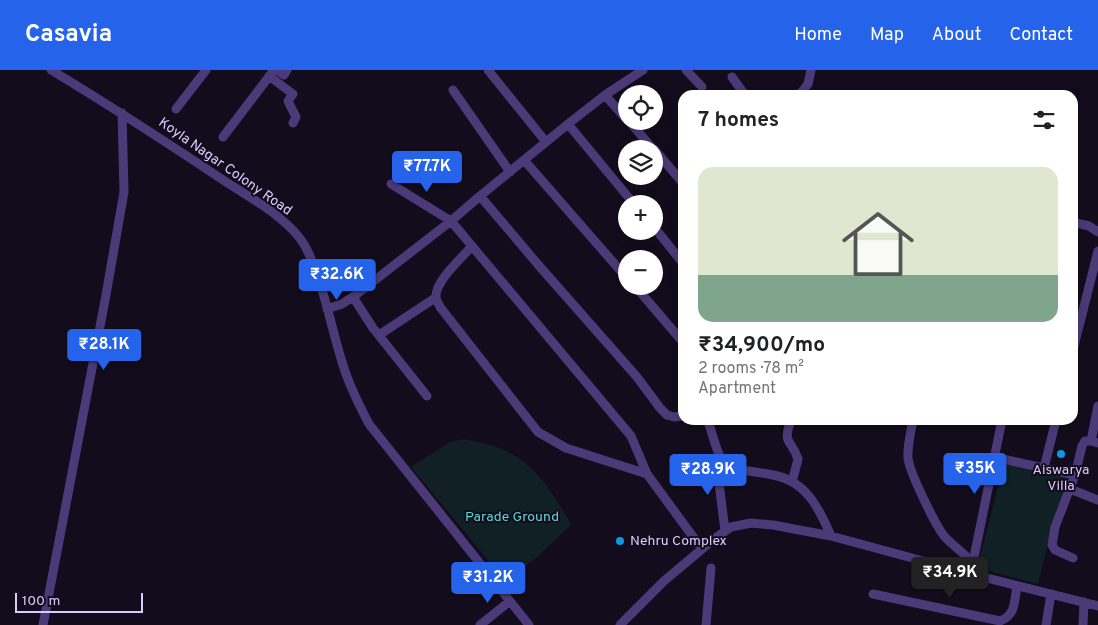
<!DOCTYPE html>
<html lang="en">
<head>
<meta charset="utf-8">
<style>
  body { margin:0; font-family:Overpass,sans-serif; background:#f2f2f2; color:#202124; height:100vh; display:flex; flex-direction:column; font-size:19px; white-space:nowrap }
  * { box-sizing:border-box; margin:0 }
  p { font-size:16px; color:#757577 }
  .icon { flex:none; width:28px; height:28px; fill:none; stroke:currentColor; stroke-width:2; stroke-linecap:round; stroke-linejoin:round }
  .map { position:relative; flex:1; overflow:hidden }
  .details { position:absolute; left:678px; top:20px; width:400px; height:335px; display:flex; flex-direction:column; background:#fff; border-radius:15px; box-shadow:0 2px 12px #0003 }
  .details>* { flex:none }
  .controls { position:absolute; left:618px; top:15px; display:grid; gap:10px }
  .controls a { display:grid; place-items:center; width:45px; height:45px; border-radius:50%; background:#fff; box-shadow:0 2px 12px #0003; font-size:25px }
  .scale { position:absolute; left:15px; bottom:12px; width:128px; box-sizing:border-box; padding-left:5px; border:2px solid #dccafc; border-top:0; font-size:14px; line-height:18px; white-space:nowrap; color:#dccafc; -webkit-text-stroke:4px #130c1c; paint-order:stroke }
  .price { position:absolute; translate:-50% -42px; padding:0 11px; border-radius:5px; background:#2563eb; color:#fff; font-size:16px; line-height:32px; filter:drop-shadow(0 1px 2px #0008) }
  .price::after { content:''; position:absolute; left:50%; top:30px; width:15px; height:11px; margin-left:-8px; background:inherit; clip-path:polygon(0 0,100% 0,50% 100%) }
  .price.selected { background:#222; color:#fff }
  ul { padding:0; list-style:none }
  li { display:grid; align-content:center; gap:10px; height:265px; padding:0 20px }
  li span { display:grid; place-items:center; height:155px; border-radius:15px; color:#555 }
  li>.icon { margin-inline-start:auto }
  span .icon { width:90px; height:90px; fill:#fffc; stroke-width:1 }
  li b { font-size:21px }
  h2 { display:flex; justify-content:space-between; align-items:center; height:60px; padding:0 20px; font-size:21px }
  header { display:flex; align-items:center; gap:30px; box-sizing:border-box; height:70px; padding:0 25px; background:#2563eb; color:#fff }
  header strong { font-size:24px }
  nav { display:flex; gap:28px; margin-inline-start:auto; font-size:18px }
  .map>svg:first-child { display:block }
  .green { fill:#102025 }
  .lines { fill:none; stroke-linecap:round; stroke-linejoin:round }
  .minor { stroke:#4c3a78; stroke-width:9 }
  .poi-dot { fill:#0e98e4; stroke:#130c1c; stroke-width:2 }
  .labels { text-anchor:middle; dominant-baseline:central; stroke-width:4; stroke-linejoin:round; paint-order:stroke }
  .street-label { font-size:14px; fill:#dccafc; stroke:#130c1c }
  .poi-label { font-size:14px; fill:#dccafc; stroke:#130c1c }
  .park-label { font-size:14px; fill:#5cd6d6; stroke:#130c1c }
</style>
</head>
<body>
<header>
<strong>Casavia</strong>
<nav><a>Home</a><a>Map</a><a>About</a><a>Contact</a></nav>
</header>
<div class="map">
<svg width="1098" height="555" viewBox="0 0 1098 555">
  <rect width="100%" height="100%" fill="#130c1c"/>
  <path class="green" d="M463 369C478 372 494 375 508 382 536 395 557 428 571 455L538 486 506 512 411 397 450 372Z
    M1004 394 1070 407 1051 461 1038 514 977 498Z"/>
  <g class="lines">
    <path class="minor" d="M51 0C109 35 166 72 223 110 249 127 290 149 305 176 323 210 331 258 343 295 349 315 359 335 369 354L529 555
      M277 0 284 5 287 0
      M488 0 546 72
      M686 0 702 17
      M269 6 293 24 288 31 296 47 293 53
      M732 7 745 25
      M453 20 510 102
      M605 25 626 49
      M799 25 808 14 811 0
      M176 39 206 0
      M629 51 653 79
      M568 54 605 25 643 0
      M223 67 274 0
      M654 79 682 112
      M391 114 451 151 631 366 647 404 702 479
      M480 126 524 90
      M1072 152 1089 156 1098 162
      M654 157 682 192
      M472 176C462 188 435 211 436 227 436 230 439 234 440 237L538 362 566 378 647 404
      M626 207 524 90 568 54 634 134
      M635 216 682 271
      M353 227 373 258 427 326
      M327 239 342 234 357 224 451 151 480 126 541 198 637 307 660 338 667 345 674 347 682 346
      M379 265 435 228
      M1072 284 1098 181
      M707 350C715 366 715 389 731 398 745 401 759 402 773 405 806 411 819 438 831 466
      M791 350C782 375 791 368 798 389L792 412
      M913 350C911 362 907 376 908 388 909 401 936 457 945 467 954 477 965 483 973 494
      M1091 371 1098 336
      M994 387 1075 405 1055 457 1052 475 1055 480 1073 488
      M721 389 719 413 725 461
      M1044 398 1056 350
      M1075 405 1082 376 1085 371H1091L1098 373
      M1070 419 1098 430
      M972 497 1002 350
      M873 524 1000 551C1016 545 1014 532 1017 516
      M43 555 106 225 124 122 122 43
      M480 555 510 531
      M620 555 664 511 714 469 731 457 751 453 773 455 831 466 971 504 1098 536
      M706 555 711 498
      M1046 555 1051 524
      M1083 555 1084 532"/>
  </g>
  <g class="poi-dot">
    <circle cx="1061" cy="384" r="5"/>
    <circle cx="620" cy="471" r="5"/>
  </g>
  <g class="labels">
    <g class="street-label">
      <text transform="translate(225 97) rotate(35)">Koyla Nagar Colony Road</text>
    </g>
    <g class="poi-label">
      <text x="1061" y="400">Aiswarya<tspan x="1061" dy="16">Villa</tspan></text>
      <text x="630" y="471" text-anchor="start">Nehru Complex</text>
    </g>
    <g class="park-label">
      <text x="512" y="447">Parade Ground</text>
    </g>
  </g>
</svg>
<div class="controls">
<a><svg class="icon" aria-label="locate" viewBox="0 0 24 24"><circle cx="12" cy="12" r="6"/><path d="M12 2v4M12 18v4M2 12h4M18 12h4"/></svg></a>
<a><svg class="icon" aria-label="layers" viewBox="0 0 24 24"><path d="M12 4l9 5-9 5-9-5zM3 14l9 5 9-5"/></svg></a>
<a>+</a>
<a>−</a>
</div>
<div class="scale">100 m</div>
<b class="price" style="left:427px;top:123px">₹77.7K</b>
<b class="price" style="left:337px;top:231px">₹32.6K</b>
<b class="price" style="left:104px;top:301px">₹28.1K</b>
<b class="price" style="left:975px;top:425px">₹35K</b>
<b class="price" style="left:708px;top:426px">₹28.9K</b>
<b class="price selected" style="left:950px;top:529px">₹34.9K</b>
<b class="price" style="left:488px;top:534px">₹31.2K</b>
<section class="details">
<h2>7 homes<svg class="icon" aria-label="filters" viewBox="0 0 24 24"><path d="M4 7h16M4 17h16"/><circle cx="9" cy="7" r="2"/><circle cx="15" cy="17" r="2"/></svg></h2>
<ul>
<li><span style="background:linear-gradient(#dfe7d0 70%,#7fa58c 0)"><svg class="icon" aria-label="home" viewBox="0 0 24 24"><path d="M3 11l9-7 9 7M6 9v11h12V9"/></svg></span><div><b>₹34,900/mo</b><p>2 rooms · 78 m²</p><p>Apartment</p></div></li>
</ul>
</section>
</div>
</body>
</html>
